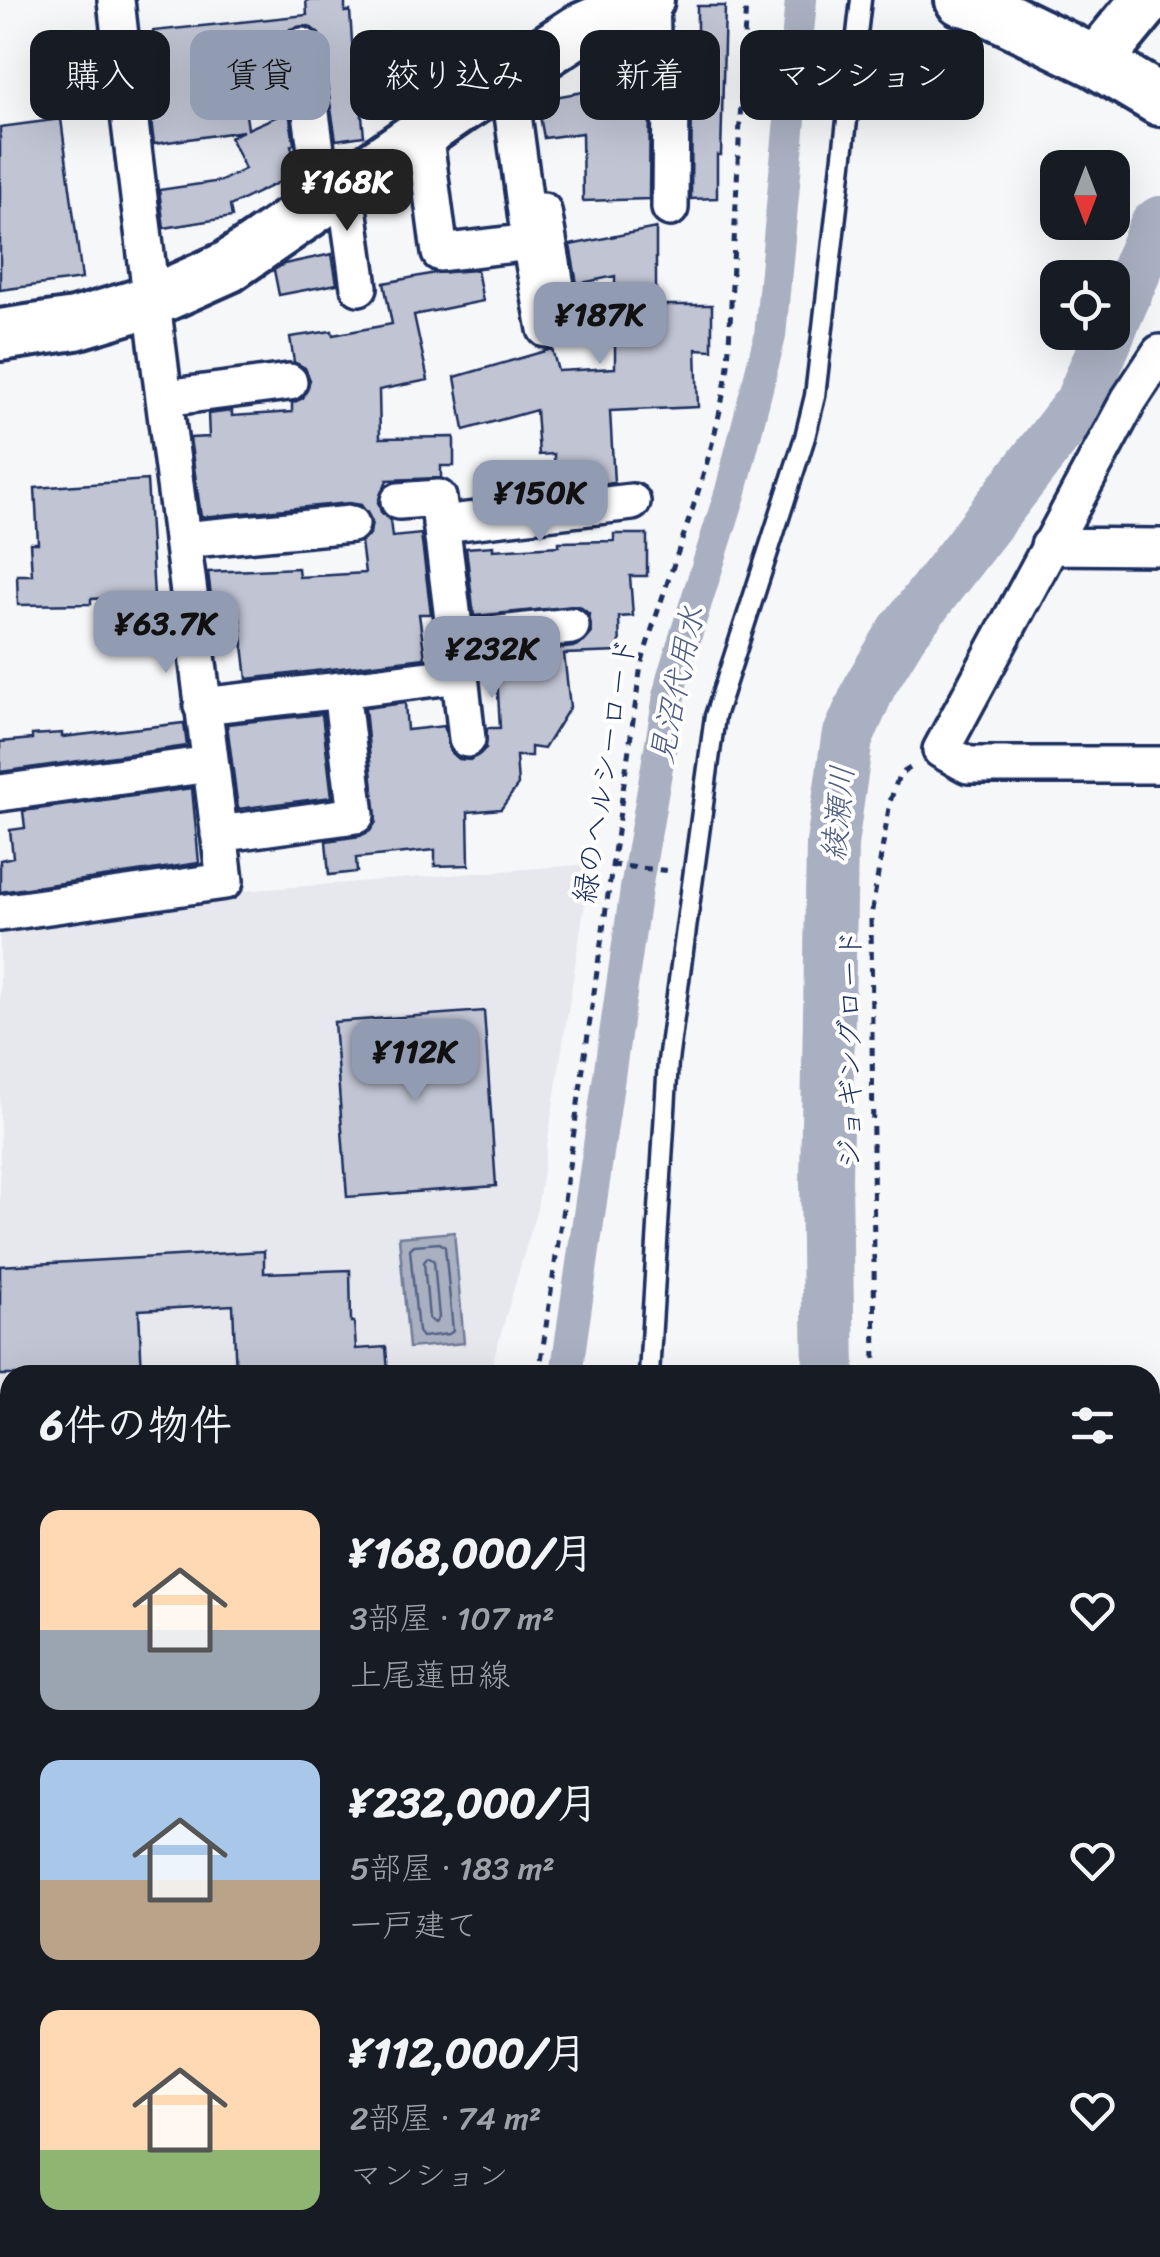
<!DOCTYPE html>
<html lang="ja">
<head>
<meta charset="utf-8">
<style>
  body { margin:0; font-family:Sriracha,"Klee One",sans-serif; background:#242831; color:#f1f3f6; height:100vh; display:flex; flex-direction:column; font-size:38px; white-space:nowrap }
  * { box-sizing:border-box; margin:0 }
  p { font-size:32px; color:#9ea1a6 }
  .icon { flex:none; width:55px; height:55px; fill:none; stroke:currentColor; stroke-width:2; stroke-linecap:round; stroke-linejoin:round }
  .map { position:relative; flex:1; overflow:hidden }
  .panel { position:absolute; left:0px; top:1365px; width:1160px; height:892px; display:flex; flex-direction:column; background:#171b24; border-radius:30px 30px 0 0; box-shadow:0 10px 40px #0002 }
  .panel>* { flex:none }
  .hud { position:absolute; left:30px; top:30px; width:1100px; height:90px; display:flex; gap:20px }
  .needle { width:65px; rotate:180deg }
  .tools { position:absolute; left:1040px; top:150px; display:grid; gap:20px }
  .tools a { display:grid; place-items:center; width:90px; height:90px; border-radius:20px; background:#171b24; box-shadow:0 10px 40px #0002; font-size:50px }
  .price { position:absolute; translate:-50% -85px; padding:0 22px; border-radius:20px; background:#919bb2; color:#111; font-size:32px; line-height:65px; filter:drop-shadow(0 2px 5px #0008) }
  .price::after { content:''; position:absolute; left:50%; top:60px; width:30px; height:22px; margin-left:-15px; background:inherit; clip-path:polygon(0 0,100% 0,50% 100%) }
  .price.on { background:#222; color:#fff }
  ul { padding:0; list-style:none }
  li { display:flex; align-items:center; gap:30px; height:250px; padding:0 40px }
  li span { display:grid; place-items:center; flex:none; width:280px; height:200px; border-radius:20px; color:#555 }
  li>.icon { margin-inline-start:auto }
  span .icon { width:120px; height:120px; fill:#fffc; stroke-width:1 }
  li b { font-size:42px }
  h2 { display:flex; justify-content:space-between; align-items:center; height:120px; padding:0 40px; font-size:42px }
  .chip { padding:0 35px; border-radius:20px; background:#171b24; box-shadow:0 10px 40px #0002; font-size:35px; line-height:90px }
  .chip.on { background:#919bb2; color:#111 }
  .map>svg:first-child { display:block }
  .built { fill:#e6e8ee }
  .water { fill:#a9b0c1; stroke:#707c99; stroke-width:2.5 }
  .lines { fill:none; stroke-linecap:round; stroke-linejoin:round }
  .shore { stroke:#546386; stroke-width:2.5 }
  .canal { stroke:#a9b0c1; stroke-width:32 }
  .river { stroke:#a9b0c1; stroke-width:52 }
  .building { fill:#c0c4d3; stroke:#1b2f5e; stroke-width:2.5 }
  .lane-casing { stroke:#1b2f5e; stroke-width:25 }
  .street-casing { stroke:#1b2f5e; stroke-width:42 }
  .secondary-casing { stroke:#1b2f5e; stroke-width:58 }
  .path { stroke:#1b2f5e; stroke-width:5; stroke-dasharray:8 8; stroke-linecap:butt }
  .lane { stroke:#fff; stroke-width:18 }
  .street { stroke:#fff; stroke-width:35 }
  .secondary { stroke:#fff; stroke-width:50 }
  .labels { text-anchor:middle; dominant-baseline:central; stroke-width:8; stroke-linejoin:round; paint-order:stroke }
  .street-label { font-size:30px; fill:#1b2f5e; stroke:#fff }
  .water-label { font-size:32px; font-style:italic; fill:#4d5c81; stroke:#fff }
</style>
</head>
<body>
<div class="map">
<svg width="1160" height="2257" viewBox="0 0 1160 2257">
  <rect width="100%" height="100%" fill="#f6f7f9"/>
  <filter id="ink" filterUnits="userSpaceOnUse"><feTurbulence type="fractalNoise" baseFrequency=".01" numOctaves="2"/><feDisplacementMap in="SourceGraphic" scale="20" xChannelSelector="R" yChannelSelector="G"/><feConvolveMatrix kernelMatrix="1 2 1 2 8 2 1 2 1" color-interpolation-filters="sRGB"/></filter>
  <g filter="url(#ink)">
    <path class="built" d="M591 864 537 1209 489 1375H10V1423L0 1424V926L253 890Z"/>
    <path class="water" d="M454 1232 464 1343 409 1348 399 1237Z"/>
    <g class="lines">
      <path class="shore" d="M440 1243 445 1247 453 1331 449 1334 422 1337 418 1332 410 1249 414 1245Z
        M428 1257 434 1261 439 1318 435 1323 429 1319 424 1262Z"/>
      <path class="canal" d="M566 1375 636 889 672 679 731 491 770 336 801 0
        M781 2248 787 2257"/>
      <path class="river" d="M1112 326 1155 226 1160 222
        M829 1375 826 1181 832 844 847 739 871 684 902 633 1080 403 1110 332
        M983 2248 988 2257"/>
    </g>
    <path class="building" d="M306 0H345V12L350 11 355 86H359L364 136 336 140 319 34 309 26 290 29 282 39V55L238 59 248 129 289 111 294 144 291 145 298 173 230 206 232 217 164 228 159 190 221 181 245 169 230 137 243 131 154 144 149 105 160 103 153 31 307 15Z
      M697 6H725L721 155H717V198L691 199 692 87 686 72 674 59 673 37H697Z
      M583 92 650 95 649 199 583 201 582 133 544 138 537 100Z
      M61 119 82 279 0 290V127Z
      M656 228V305H712V350L696 349 698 407 610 411 614 483 596 485 555 487 554 454 539 455 536 410 464 430 455 377 552 349 558 371 615 368V276L577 284 570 245Z
      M332 254 337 284 279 295 274 270 284 264Z
      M477 270 483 301 414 315 428 380 379 390 380 438 454 437V466H441V478L387 480 378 502 381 512 390 520 392 537 421 534 431 614H419L425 658 247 679 240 619 214 620 208 572 298 568 299 577 365 573 361 542 370 534 372 521 361 505 349 503 201 517 190 438 209 437 208 414 232 411V416L292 412V403L303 398 310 380 305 368 294 362 290 337 332 331 333 335 392 324 384 283 435 273Z
      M147 480 154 596 91 599V604L18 605 17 575H32L30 543H38L35 488Z
      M614 534H647V576H630L633 616 619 617 620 652 564 654 570 707 544 749 531 747V756H516L518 785 501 809 468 812 469 865 435 866V850L356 858 357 872 329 875 326 841 360 836 370 831 376 822 365 708 405 703 407 730 444 726 451 752 459 759 470 760 486 748 487 728H500L497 675 487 676 485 657 573 647 584 642 591 634 589 614 579 606 474 616 466 548 493 546V550L559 546V542L614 541Z
      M322 714 332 797 238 809 227 724Z
      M184 723 187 746 0 772V742L32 739V735L62 733V737Z
      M192 788 199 863 0 892V860L13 857 10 830 25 828 23 811Z
      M484 1011 496 1186 347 1197 334 1022Z
      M264 1251V1273L350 1270 351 1322H354L356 1349 386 1347 388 1372 236 1375 233 1305 139 1310 142 1375H0V1266Z"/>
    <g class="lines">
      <g class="lane-casing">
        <path id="lane" d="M649 1375 668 1061 715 716 805 437 815 396 861 0
          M0 2217 10 2215
          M856 2248 861 2257"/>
      </g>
      <g class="street-casing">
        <path id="street" d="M651 0 653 68 671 87 670 208
          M302 46 323 202
          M424 132 440 253 530 242 508 77
          M345 186 359 287
          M543 211 556 286
          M533 258 546 329
          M1160 353 1129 400 941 750 968 765H1160
          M165 398 289 382
          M441 524 632 502
          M182 540 351 524
          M1049 546 1160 547
          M456 639 571 626
          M460 675 467 739
          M341 690 460 675 438 498 399 501
          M202 706 341 690 356 815 219 834
          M0 793 210 764
          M0 913 225 881C190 587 148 294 116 0
          M0 1903 10 1911
          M85 2257V2248"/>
      </g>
      <g class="secondary-casing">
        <path id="secondary" d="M961 0 974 3 1096 62 1160 100
          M1096 62 1147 0
          M0 335 75 324 152 301 228 267 456 110 579 30 648 0"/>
      </g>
      <path class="path" d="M611 865 671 871
        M539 1375 641 665C670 564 714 469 728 365L746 0
        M875 1375 871 916 890 802 899 775 915 765
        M1150 2237 1160 2229
        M732 2248 739 2257
        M1039 2248 1043 2257
        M1122 2257 1135 2248"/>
      <use href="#lane" class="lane"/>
      <use href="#street" class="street"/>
      <use href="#secondary" class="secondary"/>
    </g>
  </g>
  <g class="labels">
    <g class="street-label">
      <text transform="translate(605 770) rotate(-81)">緑のヘルシーロード</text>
      <text transform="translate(850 1049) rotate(-90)">ジョギングロード</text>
    </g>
    <g class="water-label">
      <text transform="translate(677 685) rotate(-78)">見沼代用水</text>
      <text transform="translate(838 813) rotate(-84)">綾瀬川</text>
    </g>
  </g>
</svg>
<div class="tools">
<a><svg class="needle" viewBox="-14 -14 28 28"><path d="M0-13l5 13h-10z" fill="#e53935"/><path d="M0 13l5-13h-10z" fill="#9ea1a6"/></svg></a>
<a><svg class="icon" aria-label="locate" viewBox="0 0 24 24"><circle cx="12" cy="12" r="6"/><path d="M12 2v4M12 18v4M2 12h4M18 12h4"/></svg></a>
</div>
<b class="price on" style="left:347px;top:234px">¥168K</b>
<b class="price" style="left:600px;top:367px">¥187K</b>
<b class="price" style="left:540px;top:545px">¥150K</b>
<b class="price" style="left:166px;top:676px">¥63.7K</b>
<b class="price" style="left:492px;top:701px">¥232K</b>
<b class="price" style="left:415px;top:1104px">¥112K</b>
<div class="hud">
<a class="chip">購入</a>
<a class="chip on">賃貸</a>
<a class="chip">絞り込み</a>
<a class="chip">新着</a>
<a class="chip">マンション</a>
</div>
<section class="panel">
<h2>6件の物件<svg class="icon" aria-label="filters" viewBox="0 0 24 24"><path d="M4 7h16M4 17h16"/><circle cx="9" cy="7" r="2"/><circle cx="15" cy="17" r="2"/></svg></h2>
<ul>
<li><span style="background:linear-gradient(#ffd9b3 60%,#9aa5b1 0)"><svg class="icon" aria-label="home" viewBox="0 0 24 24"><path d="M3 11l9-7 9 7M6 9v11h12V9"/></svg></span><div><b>¥168,000/月</b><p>3部屋 · 107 m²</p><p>上尾蓮田線</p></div><svg class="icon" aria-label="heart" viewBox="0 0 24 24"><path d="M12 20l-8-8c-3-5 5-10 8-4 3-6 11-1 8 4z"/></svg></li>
<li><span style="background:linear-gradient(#a9c7e8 60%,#b9a48a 0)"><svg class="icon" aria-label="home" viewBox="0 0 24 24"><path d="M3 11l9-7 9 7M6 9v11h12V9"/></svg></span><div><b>¥232,000/月</b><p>5部屋 · 183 m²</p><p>一戸建て</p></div><svg class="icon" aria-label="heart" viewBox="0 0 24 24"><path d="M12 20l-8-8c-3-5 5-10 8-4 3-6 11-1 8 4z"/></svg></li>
<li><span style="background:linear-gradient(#ffd9b3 70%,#8fb573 0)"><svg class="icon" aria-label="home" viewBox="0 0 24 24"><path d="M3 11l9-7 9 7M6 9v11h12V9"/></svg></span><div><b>¥112,000/月</b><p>2部屋 · 74 m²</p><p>マンション</p></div><svg class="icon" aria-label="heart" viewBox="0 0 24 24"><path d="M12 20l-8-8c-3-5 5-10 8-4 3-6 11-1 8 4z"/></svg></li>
</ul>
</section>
</div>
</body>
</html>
